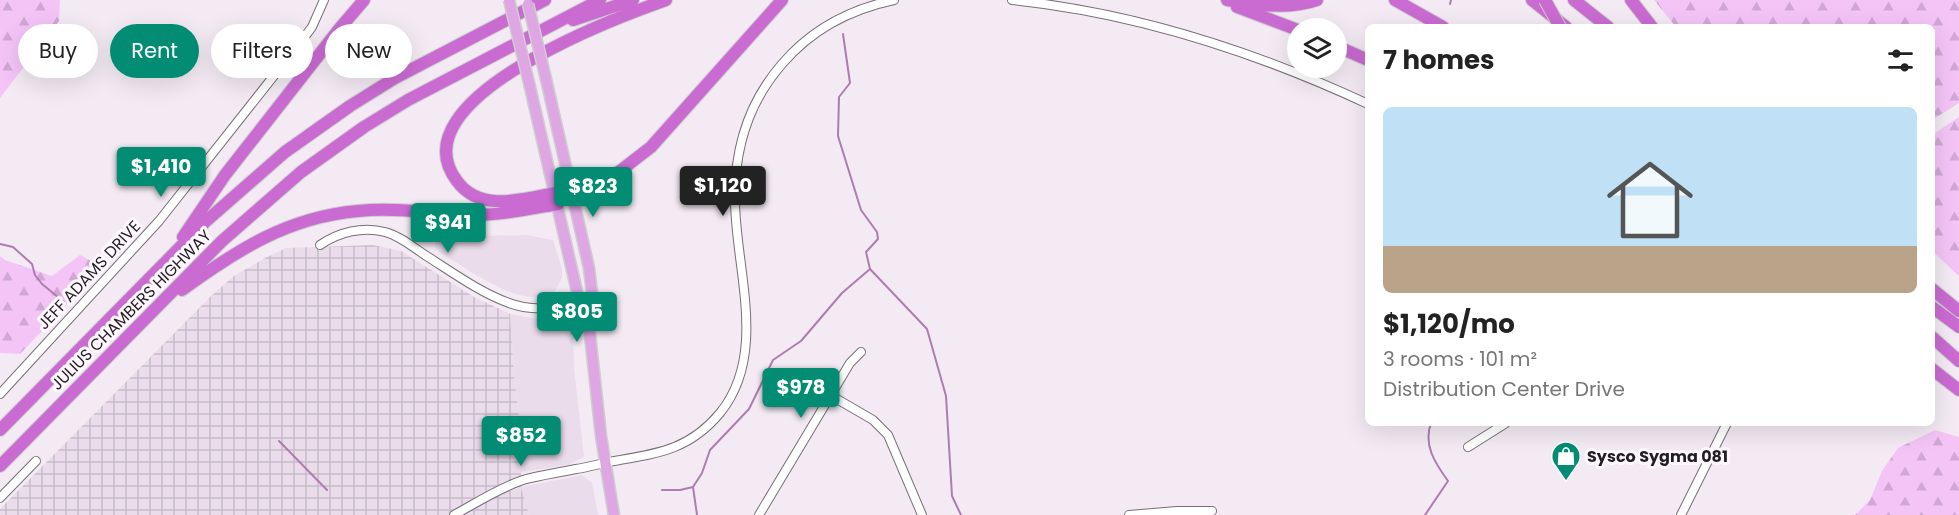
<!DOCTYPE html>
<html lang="en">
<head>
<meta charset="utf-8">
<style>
  body { margin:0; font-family:Poppins,sans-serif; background:#f6f6f6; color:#222; height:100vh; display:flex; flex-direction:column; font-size:22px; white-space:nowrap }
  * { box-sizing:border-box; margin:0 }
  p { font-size:20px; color:#767676 }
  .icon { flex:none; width:33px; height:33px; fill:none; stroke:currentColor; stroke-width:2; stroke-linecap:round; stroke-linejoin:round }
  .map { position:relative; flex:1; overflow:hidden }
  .panel { position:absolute; left:1365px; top:24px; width:570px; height:402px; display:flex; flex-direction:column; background:#fff; border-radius:9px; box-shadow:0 6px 24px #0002 }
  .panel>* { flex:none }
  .top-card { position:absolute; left:18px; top:24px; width:570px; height:54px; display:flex; gap:12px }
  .tools { position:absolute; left:1287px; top:18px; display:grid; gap:12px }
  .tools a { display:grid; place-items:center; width:60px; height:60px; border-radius:50%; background:#fff; box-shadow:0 6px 24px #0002; font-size:30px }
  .price { position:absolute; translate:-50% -51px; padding:0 14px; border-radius:6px; background:#028c73; color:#fff; font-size:20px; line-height:39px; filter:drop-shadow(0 2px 3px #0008) }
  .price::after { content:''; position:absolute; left:50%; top:36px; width:18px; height:14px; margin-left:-9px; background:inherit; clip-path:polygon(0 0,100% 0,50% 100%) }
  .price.selected { background:#222; color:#fff }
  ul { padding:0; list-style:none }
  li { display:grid; align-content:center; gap:12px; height:318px; padding:0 18px }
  li span { display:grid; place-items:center; height:186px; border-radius:9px; color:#555 }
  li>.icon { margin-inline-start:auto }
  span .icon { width:108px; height:108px; fill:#fffc; stroke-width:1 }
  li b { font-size:26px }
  h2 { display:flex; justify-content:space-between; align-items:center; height:72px; padding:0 18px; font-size:26px }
  .chip { padding:0 21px; border-radius:27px; background:#fff; box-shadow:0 6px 24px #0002; font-size:21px; line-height:54px }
  .chip.selected { background:#028c73; color:#fff }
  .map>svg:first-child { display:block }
  .built { fill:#ebdcec }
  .industrial { fill:url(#industrial-grid) }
  .forest { fill:url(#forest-firs) }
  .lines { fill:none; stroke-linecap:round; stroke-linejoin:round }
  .stream { stroke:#ae7cb1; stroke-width:2 }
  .minor-casing { stroke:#786f78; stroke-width:10 }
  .major-casing { stroke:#cecece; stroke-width:13 }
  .highway-casing { stroke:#cecece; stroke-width:14 }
  .minor { stroke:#fff; stroke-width:8 }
  .major { stroke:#dfa6e4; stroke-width:10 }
  .highway { stroke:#ca6bd2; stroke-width:12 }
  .major-bridge-casing { stroke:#cecece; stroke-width:13; stroke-linecap:butt }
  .highway-bridge-casing { stroke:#cecece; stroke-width:14; stroke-linecap:butt }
  .major-bridge { stroke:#dfa6e4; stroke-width:10 }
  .highway-bridge { stroke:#ca6bd2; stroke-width:12 }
  .labels { text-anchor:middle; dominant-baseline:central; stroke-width:6; stroke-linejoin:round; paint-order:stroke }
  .street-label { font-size:16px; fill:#221f22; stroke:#fef8fe }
  .poi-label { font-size:16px; font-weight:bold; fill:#221f22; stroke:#fef8fe; text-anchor:start }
</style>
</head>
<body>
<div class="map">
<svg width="1959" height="515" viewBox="0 0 1959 515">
  <defs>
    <pattern id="industrial-grid" width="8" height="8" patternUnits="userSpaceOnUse" patternTransform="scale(1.5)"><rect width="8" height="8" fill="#ebdcec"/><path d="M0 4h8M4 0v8" fill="none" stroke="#c9bcca"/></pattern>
    <pattern id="forest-firs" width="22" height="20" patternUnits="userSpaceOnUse" patternTransform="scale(1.5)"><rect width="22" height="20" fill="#f4c4f7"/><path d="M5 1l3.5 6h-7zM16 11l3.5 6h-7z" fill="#d1a8d3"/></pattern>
  </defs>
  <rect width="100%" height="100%" fill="#f3eaf4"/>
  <path class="built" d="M526 235 553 240 562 269V278L555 291 544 298 523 296 504 290 474 274 435 249 436 237Z
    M510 314 564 324 573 335 574 368 584 457 568 465 521 472 513 432 521 431 514 376Z
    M582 475 592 483 598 515H529L521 487Z"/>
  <path class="industrial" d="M373 245 401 251 474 297 510 314 514 376 521 432 514 433 521 472V487L529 515H0V509L211 296 234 276 265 258 286 248Z"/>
  <path class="forest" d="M0 0H60L59 21 0 98Z
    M1654 0H1959V103L1932 120V27H1676Z
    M1959 117V276L1932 251V135Z
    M80 255 102 267 20 354 0 353V256L5 260 52 276Z
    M1935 430 1959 437V515H1855L1870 500 1882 471 1898 448Z"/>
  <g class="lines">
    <path class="stream" d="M1450 4 1451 0
      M843 34 850 83 839 97 838 136 861 210 877 232 878 239 866 252 870 269 927 329 946 396 952 496 961 515
      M0 244 13 247 32 264 35 275 42 284 64 302
      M279 441 327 490
      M662 490H680L693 487
      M697 515 693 487 702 473 710 450 749 409 773 360 801 341 842 293 870 269
      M1425 515 1448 481C1435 463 1423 445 1431 423"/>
    <g class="minor-casing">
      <path id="minor" d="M1012 0C1137 13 1254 51 1368 104
        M320 245C339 232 363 226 385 232 400 236 413 247 425 255 452 272 479 292 509 303 533 312 562 308 587 307
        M0 394 159 221 303 39 312 27 324 0
        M830 395 873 420 888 435 922 515
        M1468 447 1506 423
        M0 498 36 461
        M454 515C476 503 499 488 523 480 540 475 558 473 576 469 591 467 605 462 620 460 661 453 691 448 720 413 768 354 736 271 735 202 734 151 748 103 782 64 811 30 851 9 894 0
        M759 515 850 363 861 352
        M1129 515 1177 511H1212
        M1681 515 1727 423"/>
    </g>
    <g class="major-casing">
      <path id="major" d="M546 79 589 268 592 293 587 307 601 436 614 515
        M530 87 578 296 587 307"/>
    </g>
    <g class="highway-casing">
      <path id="highway" d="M1227 0C1257 5 1288 10 1317 0
        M1395 0 1443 27
        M1532 0 1566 27
        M1574 0 1608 27
        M1631 0 1652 27
        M1237 7 1298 30
        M573 20 633 0
        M1336 46 1368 60
        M555 193C523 199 480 213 457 181 395 100 615 18 666 0
        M574 198 620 171 651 147 782 0
        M183 237 225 175 340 28 364 0
        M1932 289 1959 311
        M182 290C237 250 288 217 358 211 396 207 434 214 472 215 501 215 529 209 558 204
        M1932 307 1959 327
        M1932 337 1959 361
        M1932 369 1959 390
        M0 430 205 222 285 152 350 106 395 78 545 0
        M0 466 222 241 301 172 364 127 408 100 600 0"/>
    </g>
    <use href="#minor" class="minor"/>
    <use href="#major" class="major"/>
    <use href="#highway" class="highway"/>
    <g class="major-bridge-casing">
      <path id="major-bridge" d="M509 0 530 87
        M528 4 546 79"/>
    </g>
    <g class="highway-bridge-casing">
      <path id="highway-bridge" d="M1545 0 1560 27"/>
    </g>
    <use href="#major-bridge" class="major-bridge"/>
    <use href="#highway-bridge" class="highway-bridge"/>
  </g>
  <defs>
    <g id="shop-pin" transform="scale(1.5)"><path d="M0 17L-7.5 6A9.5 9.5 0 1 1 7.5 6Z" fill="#028c73" stroke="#fef8fe"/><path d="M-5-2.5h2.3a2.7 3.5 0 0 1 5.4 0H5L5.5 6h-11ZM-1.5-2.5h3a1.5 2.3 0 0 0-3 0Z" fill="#fff"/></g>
  </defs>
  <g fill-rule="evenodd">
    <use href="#shop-pin" x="1566" y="456"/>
  </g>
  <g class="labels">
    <g class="street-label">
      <text transform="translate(89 275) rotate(-47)">JEFF ADAMS DRIVE</text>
      <text transform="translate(131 310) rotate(-45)">JULIUS CHAMBERS HIGHWAY</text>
    </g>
    <g class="poi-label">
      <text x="1587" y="456">Sysco Sygma 081</text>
    </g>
  </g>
</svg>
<div class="tools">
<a><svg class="icon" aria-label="layers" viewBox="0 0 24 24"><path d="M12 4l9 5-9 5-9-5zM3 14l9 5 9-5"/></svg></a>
</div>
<b class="price" style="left:161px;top:198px">$1,410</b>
<b class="price selected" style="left:723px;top:217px">$1,120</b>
<b class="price" style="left:593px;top:218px">$823</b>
<b class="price" style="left:448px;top:254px">$941</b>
<b class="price" style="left:577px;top:343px">$805</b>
<b class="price" style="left:801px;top:419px">$978</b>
<b class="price" style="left:521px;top:467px">$852</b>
<div class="top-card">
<a class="chip">Buy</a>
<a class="chip selected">Rent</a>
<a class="chip">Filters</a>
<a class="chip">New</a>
</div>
<section class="panel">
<h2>7 homes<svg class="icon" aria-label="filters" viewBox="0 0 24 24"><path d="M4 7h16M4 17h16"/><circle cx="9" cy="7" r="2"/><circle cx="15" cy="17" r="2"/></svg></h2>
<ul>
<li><span style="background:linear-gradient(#bfe0f5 75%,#b9a48a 0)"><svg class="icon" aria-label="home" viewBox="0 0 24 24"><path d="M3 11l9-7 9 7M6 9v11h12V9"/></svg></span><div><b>$1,120/mo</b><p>3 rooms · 101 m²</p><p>Distribution Center Drive</p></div></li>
</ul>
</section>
</div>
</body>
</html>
